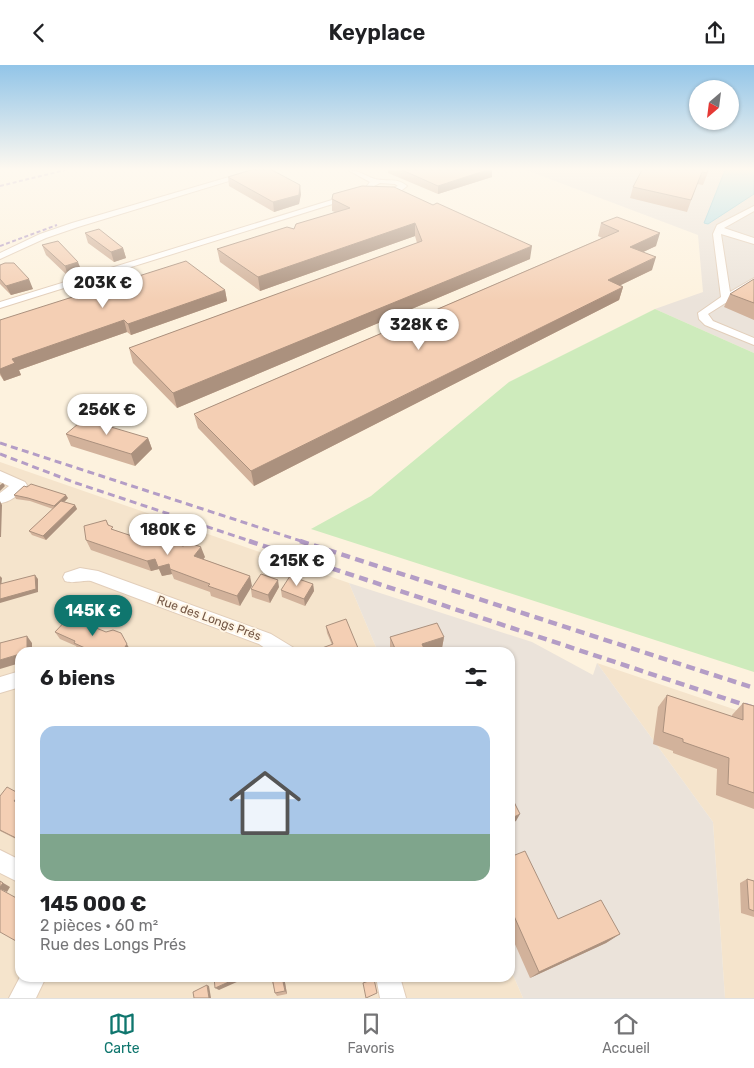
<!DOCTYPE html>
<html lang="fr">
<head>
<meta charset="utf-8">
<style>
  body { margin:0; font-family:Rubik,sans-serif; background:#f6f6f6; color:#202124; height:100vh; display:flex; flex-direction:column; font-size:19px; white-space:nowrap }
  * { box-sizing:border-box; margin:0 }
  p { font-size:16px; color:#757577 }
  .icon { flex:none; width:28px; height:28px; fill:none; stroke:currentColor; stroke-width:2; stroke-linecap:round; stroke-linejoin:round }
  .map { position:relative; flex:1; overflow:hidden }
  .panel { position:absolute; left:15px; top:582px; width:500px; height:335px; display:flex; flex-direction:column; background:#fff; border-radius:15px; box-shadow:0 1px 4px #0004 }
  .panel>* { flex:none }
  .needle { width:32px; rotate:208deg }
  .controls { position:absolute; left:689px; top:15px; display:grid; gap:10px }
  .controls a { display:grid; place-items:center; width:50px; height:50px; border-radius:50%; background:#fff; box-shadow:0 1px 4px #0004; font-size:25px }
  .price { position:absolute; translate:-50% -42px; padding:0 11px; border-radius:18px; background:#fff; color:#222; font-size:16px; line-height:32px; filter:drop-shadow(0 1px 2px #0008) }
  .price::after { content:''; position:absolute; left:50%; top:30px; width:15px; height:11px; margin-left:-8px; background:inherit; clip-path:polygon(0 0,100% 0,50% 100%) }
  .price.selected { background:#0f766e; color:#fff }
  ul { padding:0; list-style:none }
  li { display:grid; align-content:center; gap:10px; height:265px; padding:0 25px }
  li span { display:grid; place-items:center; height:155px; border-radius:15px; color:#555 }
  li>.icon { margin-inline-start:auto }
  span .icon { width:90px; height:90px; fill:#fffc; stroke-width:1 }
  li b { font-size:21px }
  h2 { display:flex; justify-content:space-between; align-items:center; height:60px; padding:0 25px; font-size:21px }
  header { display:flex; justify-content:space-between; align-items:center; height:65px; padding:0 25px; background:#fff; font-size:22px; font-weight:600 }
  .tabs { display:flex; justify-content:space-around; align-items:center; height:70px; border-top:1px solid #e0e0e0; background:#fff; font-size:14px; color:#757577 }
  .tabs a { display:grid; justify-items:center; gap:2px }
  .tabs .selected { color:#0f766e }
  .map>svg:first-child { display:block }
  .residential { fill:#f5e4cc }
  .industrial { fill:#ebe3da }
  .green { fill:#ceebbc }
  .water { fill:#b2dee7; stroke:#97ceda }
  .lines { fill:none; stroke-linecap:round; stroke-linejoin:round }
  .minor-casing { stroke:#e2ceba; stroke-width:2 }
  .minor { fill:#fff; fill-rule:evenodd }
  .rail-far2 { stroke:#b49dc6; stroke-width:2; stroke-dasharray:4 2.5; stroke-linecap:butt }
  .rail-far1 { stroke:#b49dc6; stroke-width:3; stroke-dasharray:7 4.5; stroke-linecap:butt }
  .rail { stroke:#b49dc6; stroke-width:4.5; stroke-dasharray:9 5.5; stroke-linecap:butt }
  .wall { fill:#d2b29b }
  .shaded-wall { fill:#ab917e }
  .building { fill:#f4cfb4; stroke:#ab917e }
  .labels { text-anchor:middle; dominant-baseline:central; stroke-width:4; stroke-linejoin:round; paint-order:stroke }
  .street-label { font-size:12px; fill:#745745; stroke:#fff5e5 }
</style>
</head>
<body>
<header><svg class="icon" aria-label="back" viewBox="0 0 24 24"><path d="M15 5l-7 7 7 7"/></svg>Keyplace<svg class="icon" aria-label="share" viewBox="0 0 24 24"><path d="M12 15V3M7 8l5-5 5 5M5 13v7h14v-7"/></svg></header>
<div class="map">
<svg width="754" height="933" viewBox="0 0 754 933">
  <rect width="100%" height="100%" fill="#fdf2de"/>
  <path class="residential" d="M0 397 349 518 378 587 20 588V912H510V903L523 933H0Z
    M597 598 754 651V933H725L713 757Z"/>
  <path class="industrial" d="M526 105H754V288L655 244 703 227 698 170Z
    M349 518 532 577 593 610 597 598 713 757 725 933H523L510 903V588L378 587Z"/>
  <path class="green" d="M655 244 754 288V607L311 464 371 431 509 317Z"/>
  <path class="water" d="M725 105H754V129L708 159 704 158Z"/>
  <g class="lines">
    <g class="minor-casing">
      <path id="minor" d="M253 105H265L78 162 46 173 0 194V188L40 169 72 158Z
        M348 105C359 105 365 111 375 114 387 117 397 112 407 121 396 132 377 132 366 122L370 117ZM380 118 395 119 398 121 387 125 374 121Z
        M348 130 355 132 0 243V237Z
        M754 141V146L724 163 754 173V179L721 169 730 227 754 213V220L708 249 713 256 754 273V280L705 260 699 254 698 248 721 232 713 169 717 160Z
        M0 406 25 417 27 420C22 428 9 438 0 438V428L9 421 0 417Z
        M80 503 98 506 271 569 294 583 297 588H272L259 579 91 516C82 515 73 519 65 516L63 512 65 508Z
        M20 606V622L0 628V612Z
        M0 785 20 795V818L0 808Z
        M20 912H46L36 933H9Z
        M376 912H400L406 933H380Z"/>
    </g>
    <use href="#minor" class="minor"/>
    <path class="rail-far2" d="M0 121 65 105
      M0 181 57 160"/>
    <path class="rail-far1" d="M0 378 304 477
      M0 389 76 418 253 477"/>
    <path class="rail" d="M249 476 754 643
      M300 476 754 623"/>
  </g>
  <path class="wall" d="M388 105H492V112L438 129 388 108Z
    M709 105 703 120 697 119 687 147 630 133 633 122Z
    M228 112 301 129 299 139 274 147 229 121Z
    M332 134 530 194 177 343 133 298 129 283 417 178 415 171 260 226 220 197 217 184 294 164 335 147 332 146Z
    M601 158 656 181 643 187 652 205 621 220 623 222 619 235 254 421 198 363 194 349 602 173 598 171Z
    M85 168 123 183 126 193 114 197 88 178Z
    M42 180 82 207 68 211 46 190Z
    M0 200 33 224 11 230 0 219Z
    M754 214V255L724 242 730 229Z
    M225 225 227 236 131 270 127 267 19 305 21 310 4 316 0 310V255Z
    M66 369 148 373 152 384 135 401 71 381Z
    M14 430 68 433 64 437 75 440 77 444 46 475 32 470 29 466 53 444 30 436 16 434Z
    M106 455 109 461 114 465 138 473H154L171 477 205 492 203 494 250 511 240 541 211 531 210 527 174 514 172 509 162 511 159 504 151 506 91 485 86 475Z
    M313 519 314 526 305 541 282 532 281 525Z
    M279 522 270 538 252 532 251 524Z
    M326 561 358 583V588H323L322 583 332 580 327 568Z
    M55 567H106L131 586 130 588H84L78 585 76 581 60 574Z
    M390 572H444L442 583 428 588H392L390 583Z
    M667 630 732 652V650L743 638 754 641V744L716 730 717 704 673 688V686L653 679 658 642Z
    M20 729V776L0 766V731Z
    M510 792 558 854 620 869 606 878 530 913 510 868Z
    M747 814 754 816V852L741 848 740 818Z
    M271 912H284L287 929 277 931 275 928Z"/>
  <path class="shaded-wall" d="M487 105H492V112L438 129V121Z
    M300 120 301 129 299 139 274 147 273 137Z
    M415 158V171L260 226 258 212Z
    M660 168 656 181 626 195 630 182Z
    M532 181 530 194 177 343 173 328Z
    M123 183 126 193 114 197 111 187Z
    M656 192 652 205 604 228 608 215Z
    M78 197 82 207 68 211 65 201Z
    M29 214 33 224 11 230 6 221Z
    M623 222 619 235 254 421 251 406Z
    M225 225 227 236 131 270 128 259Z
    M124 255 127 267 19 305 21 310 4 316 0 308V304L12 294Z
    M148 373 152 384 135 401 131 389Z
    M3 418 5 421 0 426V420Z
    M66 430 68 433 56 445 54 441Z
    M0 436 2 440 1 472H0Z
    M75 440 77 444 46 475 43 471Z
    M201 482 205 492 198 501 194 491Z
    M155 494 169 499 172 509 162 511 159 504 151 506 147 496Z
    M35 510 38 514V527L0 538V534Z
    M0 511 2 513 1 523 0 521Z
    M250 511 252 521 240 541 237 531Z
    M278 515 279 522 270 538 268 530Z
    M313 519 314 526 305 541 304 534Z
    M27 571 32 578V588H26Z
    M444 572 442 583 428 588H422V579Z
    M125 576 131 586 130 588H121Z
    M358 583V588H344Z
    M20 589V598L0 604V595Z
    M20 729V740L14 736Z
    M520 749 516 756 510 759V754Z
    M0 816 10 822 7 827 0 824Z
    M620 869 606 878 530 913 539 907Z
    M20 871V878L16 876Z
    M240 912H248L219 925 215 923Z
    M282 912H284L287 929 285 926Z
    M207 920 209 921 211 933H209Z"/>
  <path class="building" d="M251 105H272L300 120 299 130 273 137 228 112Z
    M402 105H487L438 121Z
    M642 105H708L707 108 702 107 691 135 633 122Z
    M362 121 394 122 433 140 437 138 532 181 173 328 129 283 422 176 415 158 258 212 217 184 287 162 294 164 296 159 350 143 332 134 333 129Z
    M617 152 660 168 630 182 656 192 608 215 623 222 251 406 194 349 619 166 601 158Z
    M99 164 123 183 111 187 85 168Z
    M58 176 78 197 65 201 42 180Z
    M186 196 225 225 128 259 124 255 12 294 15 298 0 304V255Z
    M5 198H14L29 214 6 221 0 214V200Z
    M754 214V238L730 229Z
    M84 354 148 373 131 389 66 369Z
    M31 419 66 430 54 441 28 433 14 430 24 421 27 422Z
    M61 436 75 440 43 471 29 466Z
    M106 455 108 460 113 462 111 464 138 473 142 469 154 473 159 468 169 472 170 477 183 481 190 478 201 482 194 491 250 511 237 531 208 521 210 519 170 504 169 499 158 502 155 494 147 496 86 475 84 461Z
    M261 509 278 515 268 530 251 524Z
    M35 510 36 524 0 534V519Z
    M290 511 313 519 304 534 281 525Z
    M69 552 106 567 113 565 121 568 127 579 121 588H96L74 578 75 576 55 567Z
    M346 554 358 583 344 588H324L322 583 333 579 326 561Z
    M437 558 444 572 422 579 426 588H397L390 572Z
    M27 571V587L20 588V589L0 595V578Z
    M667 630 743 655V638L754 641V728L728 719 729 693 683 677V674L663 667Z
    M7 722 20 729 14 736 20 739V775L0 765V731Z
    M510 729 520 749 510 754Z
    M525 786 558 854 601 835 620 869 539 907 510 842V792Z
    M747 814 754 816V846L749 844Z
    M0 816 3 818 0 822Z
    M0 824 20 835V871L16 876 0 867Z
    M214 912H240L215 923Z
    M272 912H282L285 926 275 928Z
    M374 914 377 928 366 933 363 918Z
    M207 920 209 933H194L193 927Z"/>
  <linearGradient id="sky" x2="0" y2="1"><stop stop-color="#92c5e8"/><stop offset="0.44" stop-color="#fef9f0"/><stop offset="1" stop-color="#fef9f0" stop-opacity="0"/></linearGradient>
  <rect width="754" height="236" fill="url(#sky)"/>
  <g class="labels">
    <g class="street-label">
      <text transform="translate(209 553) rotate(20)">Rue des Longs Prés</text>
    </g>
  </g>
</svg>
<div class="controls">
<a><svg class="needle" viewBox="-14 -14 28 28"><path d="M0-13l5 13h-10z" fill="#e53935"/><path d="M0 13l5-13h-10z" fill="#757577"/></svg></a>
</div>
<b class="price" style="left:103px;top:244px">203K €</b>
<b class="price" style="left:419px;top:286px">328K €</b>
<b class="price" style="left:107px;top:371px">256K €</b>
<b class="price" style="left:168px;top:491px">180K €</b>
<b class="price" style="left:297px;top:522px">215K €</b>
<b class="price selected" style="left:93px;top:572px">145K €</b>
<section class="panel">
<h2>6 biens<svg class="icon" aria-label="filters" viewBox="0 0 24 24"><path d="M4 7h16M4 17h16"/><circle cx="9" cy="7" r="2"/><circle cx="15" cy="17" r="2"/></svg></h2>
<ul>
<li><span style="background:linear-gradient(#a9c7e8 70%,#7fa58c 0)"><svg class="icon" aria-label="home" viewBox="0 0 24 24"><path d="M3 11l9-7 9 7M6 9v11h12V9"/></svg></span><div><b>145 000 €</b><p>2 pièces · 60 m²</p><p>Rue des Longs Prés</p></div></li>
</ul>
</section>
</div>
<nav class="tabs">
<a class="selected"><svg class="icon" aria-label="map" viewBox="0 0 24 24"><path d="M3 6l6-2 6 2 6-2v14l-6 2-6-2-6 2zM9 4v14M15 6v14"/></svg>Carte</a>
<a><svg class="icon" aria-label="saved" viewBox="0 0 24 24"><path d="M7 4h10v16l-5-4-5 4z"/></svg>Favoris</a>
<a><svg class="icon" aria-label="home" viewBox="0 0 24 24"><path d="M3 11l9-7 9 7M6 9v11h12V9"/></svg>Accueil</a>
</nav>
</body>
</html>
